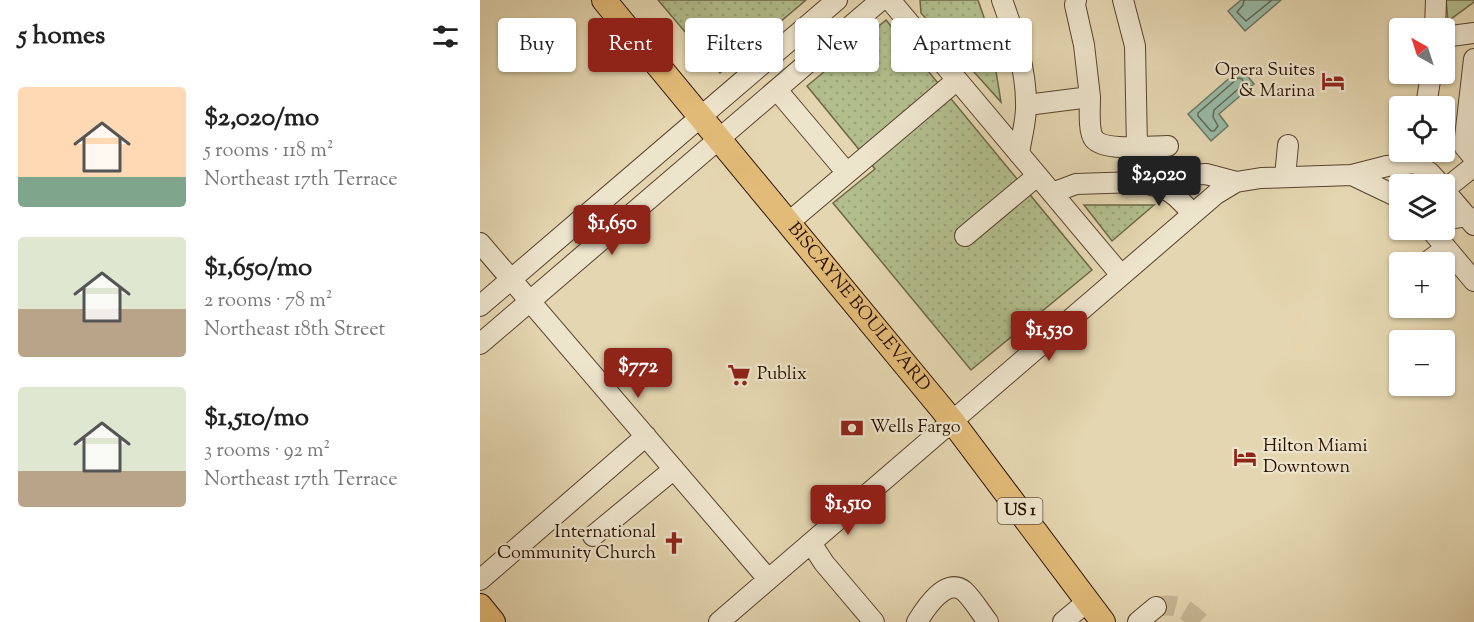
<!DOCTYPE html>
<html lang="en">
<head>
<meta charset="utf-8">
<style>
  body { margin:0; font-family:"Sorts Mill Goudy",serif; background:#f2f2f2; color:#222; height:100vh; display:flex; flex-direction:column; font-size:22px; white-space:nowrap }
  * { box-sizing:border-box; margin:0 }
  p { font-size:20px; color:#767676 }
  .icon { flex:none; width:33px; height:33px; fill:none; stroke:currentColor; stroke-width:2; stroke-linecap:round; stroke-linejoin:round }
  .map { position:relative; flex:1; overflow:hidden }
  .side { display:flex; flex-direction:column; background:#fff; width:480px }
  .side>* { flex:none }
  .guide { position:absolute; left:18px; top:18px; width:570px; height:54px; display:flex; gap:12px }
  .needle { width:39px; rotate:321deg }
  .controls { position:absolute; left:909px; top:18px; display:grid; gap:12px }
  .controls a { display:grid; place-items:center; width:66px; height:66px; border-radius:6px; background:#fff; box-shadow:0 2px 4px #0004; font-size:30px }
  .price { position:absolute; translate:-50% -51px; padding:0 14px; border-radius:6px; background:#8f2418; color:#fff; font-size:20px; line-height:39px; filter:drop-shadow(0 2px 3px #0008) }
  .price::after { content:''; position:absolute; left:50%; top:36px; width:18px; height:14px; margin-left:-9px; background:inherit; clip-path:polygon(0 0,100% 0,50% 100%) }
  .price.current { background:#222; color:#fff }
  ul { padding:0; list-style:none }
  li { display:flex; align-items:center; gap:18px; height:150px; padding:0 18px }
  li span { display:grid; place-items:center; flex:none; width:168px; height:120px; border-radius:6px; color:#555 }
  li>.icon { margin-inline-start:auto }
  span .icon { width:72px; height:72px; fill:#fffc; stroke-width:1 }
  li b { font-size:26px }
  h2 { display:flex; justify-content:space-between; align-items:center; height:72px; padding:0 18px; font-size:26px }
  .pill { padding:0 21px; border-radius:6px; background:#fff; box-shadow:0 2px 4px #0004; font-size:21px; line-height:54px }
  .pill.current { background:#8f2418; color:#fff }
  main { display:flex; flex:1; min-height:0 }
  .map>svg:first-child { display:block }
  .grass { fill:url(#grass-dots); stroke:#6e6846; stroke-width:1.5 }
  .park { fill:#b2be8d; stroke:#6e6846; stroke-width:1.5 }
  .water { fill:#97baa6; stroke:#6b7664; stroke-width:1.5 }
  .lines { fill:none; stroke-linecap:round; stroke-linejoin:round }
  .shore { stroke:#606653; stroke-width:1.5 }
  .minor-tunnel { stroke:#c8b896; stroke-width:20; stroke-dasharray:20 10; stroke-linecap:butt }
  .minor-casing { stroke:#58422c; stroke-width:22 }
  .major-casing { stroke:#291100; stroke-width:26 }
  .minor { stroke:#ede4cc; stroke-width:20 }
  .major { stroke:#e2bb78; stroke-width:24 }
  .labels { text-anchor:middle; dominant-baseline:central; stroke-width:4.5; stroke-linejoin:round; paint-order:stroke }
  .shield { fill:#ede4cc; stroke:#64503d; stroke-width:1.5 }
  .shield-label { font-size:16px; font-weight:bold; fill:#291100 }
  .poi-label { font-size:18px; fill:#291100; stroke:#ede4cc; text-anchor:start }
  .street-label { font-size:18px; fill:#291100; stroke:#ede4cc }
</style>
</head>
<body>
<main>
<section class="side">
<h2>5 homes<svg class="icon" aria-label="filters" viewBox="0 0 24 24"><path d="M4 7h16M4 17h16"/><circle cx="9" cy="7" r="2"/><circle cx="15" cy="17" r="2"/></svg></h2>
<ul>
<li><span style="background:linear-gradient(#ffd9b3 75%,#7fa58c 0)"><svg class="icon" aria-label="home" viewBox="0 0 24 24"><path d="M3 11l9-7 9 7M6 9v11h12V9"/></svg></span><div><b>$2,020/mo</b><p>5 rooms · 118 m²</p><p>Northeast 17th Terrace</p></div></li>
<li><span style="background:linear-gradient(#dfe7d0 60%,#b9a48a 0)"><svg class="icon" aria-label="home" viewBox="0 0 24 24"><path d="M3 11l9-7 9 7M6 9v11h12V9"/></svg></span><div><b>$1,650/mo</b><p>2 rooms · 78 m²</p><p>Northeast 18th Street</p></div></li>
<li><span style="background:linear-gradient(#dfe7d0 70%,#b9a48a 0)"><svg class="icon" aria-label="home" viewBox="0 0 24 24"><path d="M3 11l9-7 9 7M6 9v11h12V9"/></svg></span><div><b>$1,510/mo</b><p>3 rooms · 92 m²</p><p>Northeast 17th Terrace</p></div></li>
</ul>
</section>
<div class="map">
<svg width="994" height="622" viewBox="0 0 994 622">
  <defs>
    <pattern id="grass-dots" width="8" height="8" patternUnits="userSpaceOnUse" patternTransform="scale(1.5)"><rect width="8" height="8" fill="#b2be8d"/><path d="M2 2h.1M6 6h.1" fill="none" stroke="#99a278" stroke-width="1.8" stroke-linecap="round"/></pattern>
  </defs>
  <rect width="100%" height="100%" fill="#e4d6b0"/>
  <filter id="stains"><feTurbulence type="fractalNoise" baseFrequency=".00333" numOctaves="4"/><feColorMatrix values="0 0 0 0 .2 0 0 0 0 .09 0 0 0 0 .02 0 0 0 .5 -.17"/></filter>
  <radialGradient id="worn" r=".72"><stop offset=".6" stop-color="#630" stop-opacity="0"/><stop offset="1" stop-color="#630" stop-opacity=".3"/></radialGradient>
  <path class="grass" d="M178 0H326L240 73Z
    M440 0H498L510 35 521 102 441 13Z
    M406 20 612 270 491 370 353 203 395 169 327 86Z
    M604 205H674L632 241Z"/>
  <path class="park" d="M966 0H994V2L968 21Z"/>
  <path class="water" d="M761 0H801L765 31 748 11Z
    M761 68 774 84 739 114 748 126 731 141 708 114Z"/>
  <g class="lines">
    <path class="shore" d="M764 0 763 5 757 12 766 21 792 0
      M758 78 762 79 764 84 734 110 733 117 738 126 734 131H731L718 116V113Z"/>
    <path class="minor-tunnel" d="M676 607C696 602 706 609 720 622"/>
    <g class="minor-casing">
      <path id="minor" d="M410 0 641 275
        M522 0C534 33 546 68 546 103 547 119 541 138 539 154
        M643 0 655 46 657 147
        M955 28 956 0
        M964 37 994 33
        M994 59 984 146 994 158
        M297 90 367 173
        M610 97C610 108 608 131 614 139 625 152 671 146 688 146
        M547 105 610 97 604 45 595 5 596 0
        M946 106 951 74
        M872 175 920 198
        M805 177 808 145
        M663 183C689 188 695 194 712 213
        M964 190 994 225
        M964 190 994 166
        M572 193 596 184 657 182 687 176 726 174 756 182
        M964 220 987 216
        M308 223 477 80
        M951 230 994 281
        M485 236 557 176
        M0 243 288 579
        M947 262 966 248
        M0 306 357 0
        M0 344 401 0
        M113 536 194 469
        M331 543 344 563 394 622
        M0 580 166 436
        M239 622 736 194 756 182 781 178 872 175 907 166 936 163 950 173 960 184
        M437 622C445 609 466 576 484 591 492 598 501 613 508 622
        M583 622 608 601
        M658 622 676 607"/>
    </g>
    <g class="major-casing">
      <g id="major">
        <path id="s1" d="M124 0 472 421 623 622"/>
        <path d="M0 606 13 622"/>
      </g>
    </g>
    <use href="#minor" class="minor"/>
    <use href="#major" class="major"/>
  </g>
  <defs>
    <g id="hotel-bare" transform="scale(1.8)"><path d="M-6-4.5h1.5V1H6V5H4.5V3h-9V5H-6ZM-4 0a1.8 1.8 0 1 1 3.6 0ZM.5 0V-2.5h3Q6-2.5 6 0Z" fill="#8f2418" stroke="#ede4cc" stroke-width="2.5" paint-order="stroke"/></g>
    <g id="supermarket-bare" transform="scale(1.8)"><path d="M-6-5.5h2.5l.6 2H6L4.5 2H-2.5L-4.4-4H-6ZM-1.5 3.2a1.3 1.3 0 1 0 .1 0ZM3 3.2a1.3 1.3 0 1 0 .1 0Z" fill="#8f2418" stroke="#ede4cc" stroke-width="2.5" paint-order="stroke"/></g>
    <g id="bank-bare" transform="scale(1.8)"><path d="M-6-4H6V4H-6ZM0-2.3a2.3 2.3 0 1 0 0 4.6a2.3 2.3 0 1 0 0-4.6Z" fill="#8f2418" stroke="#ede4cc" stroke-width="2.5" paint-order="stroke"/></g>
    <g id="church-bare" transform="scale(1.8)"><path d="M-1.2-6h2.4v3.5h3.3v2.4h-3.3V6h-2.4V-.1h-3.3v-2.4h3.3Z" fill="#8f2418" stroke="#ede4cc" stroke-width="2.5" paint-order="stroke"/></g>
  </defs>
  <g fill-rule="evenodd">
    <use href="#hotel-bare" x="853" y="81"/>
    <use href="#supermarket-bare" x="259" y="375"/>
    <use href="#bank-bare" x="372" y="428"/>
    <use href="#hotel-bare" x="765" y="457"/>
    <use href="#church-bare" x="194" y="543"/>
  </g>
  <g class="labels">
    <rect class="shield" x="517.5" y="498" width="45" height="26" rx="4.5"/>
    <g class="shield-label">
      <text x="540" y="511">US 1</text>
    </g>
    <g class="poi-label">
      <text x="835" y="71" text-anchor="end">Opera Suites<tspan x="835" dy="21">&amp; Marina</tspan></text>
      <text x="277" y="375">Publix</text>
      <text x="390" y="428">Wells Fargo</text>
      <text x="783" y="447">Hilton Miami<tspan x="783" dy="21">Downtown</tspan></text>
      <text x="176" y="533" text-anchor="end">International<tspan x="176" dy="21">Community Church</tspan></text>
    </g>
    <g class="street-label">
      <text stroke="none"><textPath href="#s1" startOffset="399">BISCAYNE BOULEVARD</textPath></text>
    </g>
  </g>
  <rect width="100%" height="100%" filter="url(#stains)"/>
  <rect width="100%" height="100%" fill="url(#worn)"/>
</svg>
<div class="controls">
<a><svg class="needle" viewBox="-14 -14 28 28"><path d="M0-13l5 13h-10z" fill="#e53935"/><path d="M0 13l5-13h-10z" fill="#767676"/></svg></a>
<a><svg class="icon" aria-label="locate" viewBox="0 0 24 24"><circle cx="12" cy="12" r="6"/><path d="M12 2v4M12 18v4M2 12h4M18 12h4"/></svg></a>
<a><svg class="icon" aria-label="layers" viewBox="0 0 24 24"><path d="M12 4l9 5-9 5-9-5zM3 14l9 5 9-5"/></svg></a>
<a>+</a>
<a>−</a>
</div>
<b class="price current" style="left:679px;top:207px">$2,020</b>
<b class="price" style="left:132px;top:256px">$1,650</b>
<b class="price" style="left:569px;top:362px">$1,530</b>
<b class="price" style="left:158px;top:399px">$772</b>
<b class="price" style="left:368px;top:536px">$1,510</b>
<div class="guide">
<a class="pill">Buy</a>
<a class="pill current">Rent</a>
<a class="pill">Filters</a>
<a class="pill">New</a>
<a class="pill">Apartment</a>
</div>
</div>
</main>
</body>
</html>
